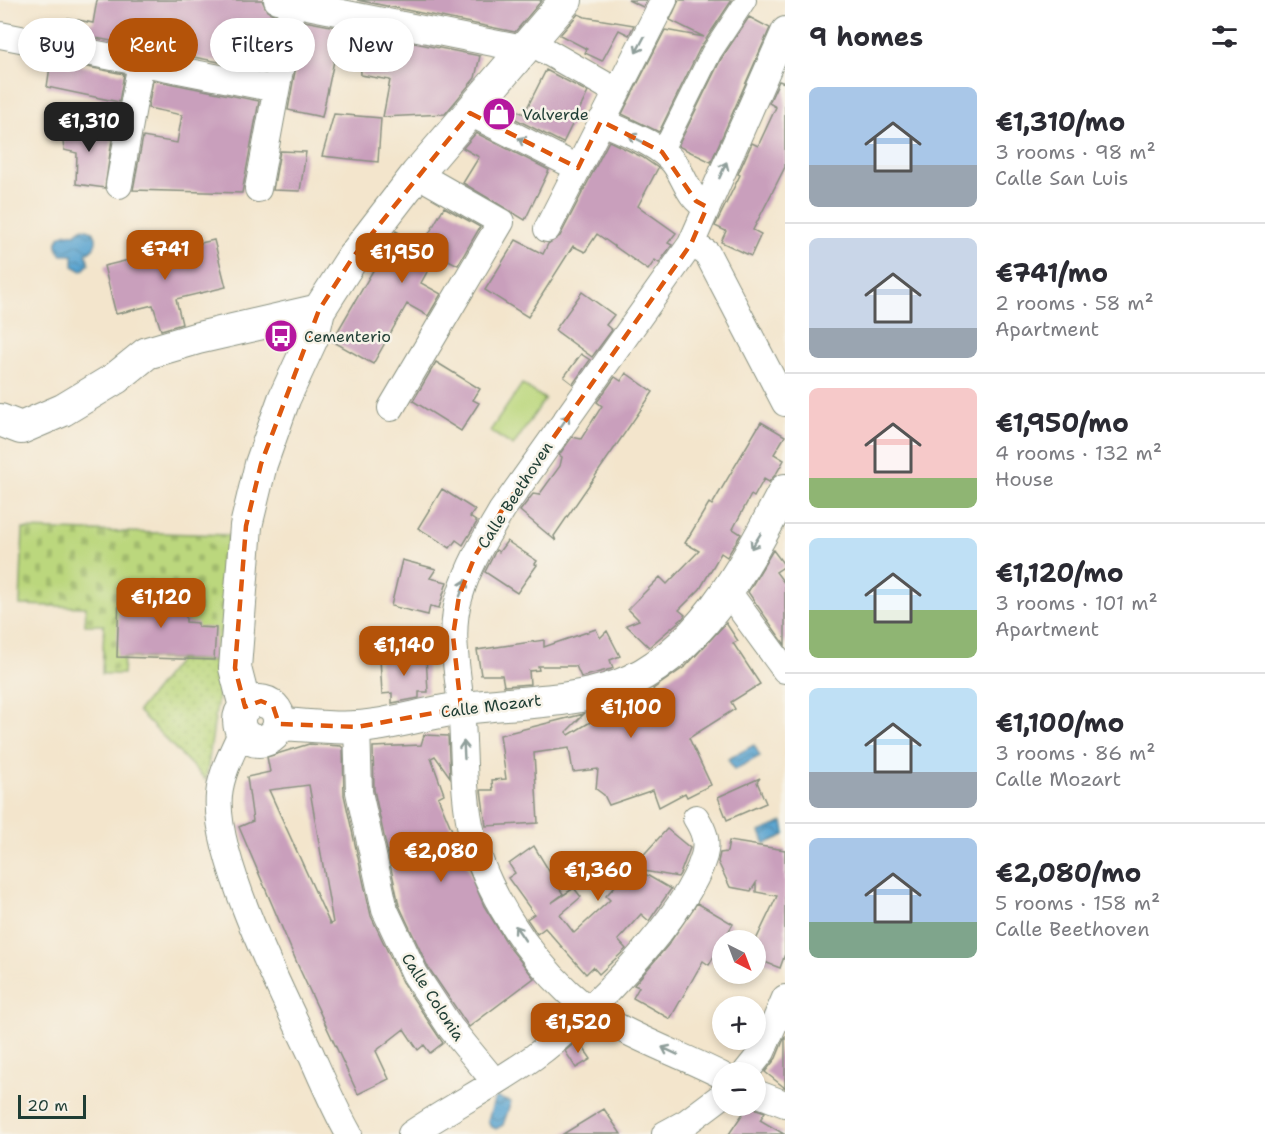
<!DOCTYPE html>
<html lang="en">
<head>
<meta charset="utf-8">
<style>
  body { margin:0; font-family:"Shantell Sans",sans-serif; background:#f7f7f7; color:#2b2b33; height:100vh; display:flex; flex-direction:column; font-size:22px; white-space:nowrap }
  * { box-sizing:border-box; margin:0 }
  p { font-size:20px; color:#7c7c81 }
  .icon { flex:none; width:33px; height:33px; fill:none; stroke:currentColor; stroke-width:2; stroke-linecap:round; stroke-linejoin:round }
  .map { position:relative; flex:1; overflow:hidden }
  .details { display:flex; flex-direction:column; background:#fff; width:480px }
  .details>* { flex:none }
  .top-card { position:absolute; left:18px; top:18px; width:570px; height:54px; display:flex; gap:12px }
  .needle { width:39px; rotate:138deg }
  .controls { position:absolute; left:712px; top:930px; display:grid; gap:12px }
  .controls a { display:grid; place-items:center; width:54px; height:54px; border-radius:50%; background:#fff; box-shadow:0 3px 9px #0003; font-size:30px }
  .scale { position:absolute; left:18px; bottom:15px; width:68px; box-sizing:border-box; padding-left:6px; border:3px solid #1f3d34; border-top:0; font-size:16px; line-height:21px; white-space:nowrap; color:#1f3d34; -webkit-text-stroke:4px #f7f3e8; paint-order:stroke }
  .price { position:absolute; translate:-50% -51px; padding:0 14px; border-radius:12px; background:#b45309; color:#fff; font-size:20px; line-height:39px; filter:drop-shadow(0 2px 3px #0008) }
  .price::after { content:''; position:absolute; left:50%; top:36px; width:18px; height:14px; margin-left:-9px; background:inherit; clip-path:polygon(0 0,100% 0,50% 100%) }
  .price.active { background:#222; color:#fff }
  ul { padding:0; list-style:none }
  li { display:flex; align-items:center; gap:18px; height:150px; padding:0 24px }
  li+li { border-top:2px solid #e1e1e2 }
  li span { display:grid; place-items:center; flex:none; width:168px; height:120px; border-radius:9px; color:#555 }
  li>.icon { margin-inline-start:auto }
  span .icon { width:72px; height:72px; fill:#fffc; stroke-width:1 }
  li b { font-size:26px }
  h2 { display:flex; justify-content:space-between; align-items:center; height:72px; padding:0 24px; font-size:26px }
  .chip { padding:0 21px; border-radius:27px; background:#fff; box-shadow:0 3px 9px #0003; font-size:21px; line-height:54px }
  .chip.active { background:#b45309; color:#fff }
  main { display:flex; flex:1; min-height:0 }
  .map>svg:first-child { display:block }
  .green { fill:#bbd77d; stroke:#6d8a58; stroke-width:1.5 }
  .cemetery { fill:url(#cemetery-stones); stroke:#6d8a58; stroke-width:1.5 }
  .park { fill:url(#park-dots); stroke:#6d8a58; stroke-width:1.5 }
  .water { fill:url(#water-waves); stroke:#3a7082; stroke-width:1.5 }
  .building { fill:#c99fbc; fill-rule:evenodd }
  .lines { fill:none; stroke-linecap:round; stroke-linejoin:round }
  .pedestrian-casing { stroke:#899180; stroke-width:22 }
  .minor-casing { stroke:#899180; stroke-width:28 }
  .tertiary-casing { stroke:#899180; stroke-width:34 }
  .pedestrian { stroke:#fff; stroke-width:20 }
  .minor { stroke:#fff; stroke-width:26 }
  .tertiary { stroke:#fff; stroke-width:32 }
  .oneway { stroke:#8f9e9a }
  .marked { fill:none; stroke:#de580e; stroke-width:4.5; stroke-dasharray:12 8; stroke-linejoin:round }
  .labels { text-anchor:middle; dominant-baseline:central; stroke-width:5; stroke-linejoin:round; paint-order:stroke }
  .poi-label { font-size:16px; fill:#1f3d34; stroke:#f7f3e8; text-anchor:start }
  .street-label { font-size:16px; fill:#1f3d34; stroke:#f7f3e8 }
</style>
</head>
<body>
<main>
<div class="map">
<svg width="785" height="1134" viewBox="0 0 785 1134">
  <defs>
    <pattern id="cemetery-stones" width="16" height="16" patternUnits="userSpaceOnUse" patternTransform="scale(1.5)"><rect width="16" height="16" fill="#bbd77d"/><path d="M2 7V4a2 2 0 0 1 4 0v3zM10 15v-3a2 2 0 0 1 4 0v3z" fill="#a0b96d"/></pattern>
    <pattern id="park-dots" width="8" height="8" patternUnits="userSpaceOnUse" patternTransform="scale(1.5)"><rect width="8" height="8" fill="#bbd77d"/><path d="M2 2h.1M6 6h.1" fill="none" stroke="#a0b96d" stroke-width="1.8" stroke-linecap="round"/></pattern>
    <pattern id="water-waves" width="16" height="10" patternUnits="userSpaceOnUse" patternTransform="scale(1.5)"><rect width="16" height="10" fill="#56a2cf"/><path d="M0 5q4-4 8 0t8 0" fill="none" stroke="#4785a9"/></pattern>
  </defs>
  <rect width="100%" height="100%" fill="#f7f3e8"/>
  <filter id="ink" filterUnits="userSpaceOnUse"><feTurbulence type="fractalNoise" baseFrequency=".0167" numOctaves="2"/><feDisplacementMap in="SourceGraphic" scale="12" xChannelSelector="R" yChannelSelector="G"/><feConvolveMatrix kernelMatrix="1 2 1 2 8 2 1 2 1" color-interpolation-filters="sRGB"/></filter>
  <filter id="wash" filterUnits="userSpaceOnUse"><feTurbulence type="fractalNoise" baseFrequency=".008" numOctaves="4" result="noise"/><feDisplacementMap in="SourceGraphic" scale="24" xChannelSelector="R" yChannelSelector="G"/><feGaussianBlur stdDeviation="1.35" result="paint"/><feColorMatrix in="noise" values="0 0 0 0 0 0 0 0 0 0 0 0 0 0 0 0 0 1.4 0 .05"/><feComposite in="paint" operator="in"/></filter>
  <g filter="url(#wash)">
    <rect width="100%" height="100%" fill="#f3e5cc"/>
    <path class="green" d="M522 384 545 399 513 446 490 431Z"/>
    <path class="cemetery" d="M23 529 228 535 223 661 124 658 123 674H102L104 625H85L86 607 20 605Z"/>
    <path class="park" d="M179 660 223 661 206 780 138 711Z"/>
    <path class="water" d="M83 228C100 231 100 246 86 253L89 264 82 271 73 266V255H62C51 243 59 230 75 234Z
      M754 745 760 756 734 770 728 759Z
      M783 822 785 835 765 844 760 832Z
      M495 1097 511 1102 503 1125 496 1129 490 1126 488 1120Z"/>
    <g id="blocks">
      <path class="building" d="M97 0H262L267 11 275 15 265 71 65 32 68 18 93 23Z
        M357 0H542L515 32Z
        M628 0H647L643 7Z
        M679 0H732L700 48 659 132 622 114 665 30 704 37 670 20Z
        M578 14 585 17 634 25 629 35 619 30 602 61 585 53 587 49 560 35Z
        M749 17 770 28 711 162 678 146 721 59Z
        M304 21 341 28 322 117 288 110Z
        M359 32 480 56 475 78 445 114 383 117 390 80 361 75Z
        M51 60 124 74 119 102 47 87Z
        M546 70 588 92 563 143 496 109 502 103 524 114Z
        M153 80 259 101 242 193 133 190 143 137 177 143 182 115 148 108Z
        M779 81 785 83V167L753 230 761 234 751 256 721 242 726 231 715 226 740 175 738 174 752 143 758 146 776 107 769 103Z
        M334 114 381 118 378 162 322 156Z
        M61 124 113 132 105 188 76 184 77 153 64 150Z
        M476 133 549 170 525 220 463 183 479 157 463 148Z
        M609 141 642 157 658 168 638 206 676 233 668 243 672 245 659 263 655 260 648 270 597 234 585 252 573 246 528 317 485 290 516 240 543 254 548 244 560 236Z
        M280 151 306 152 300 191 273 190Z
        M444 207 480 227 458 265 437 254 421 283 441 294 428 316 407 304 373 364 332 341 396 231 422 246Z
        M214 240 226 287 176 299 182 324 161 330 153 305 116 314 104 266 154 254 155 261 189 252 188 246Z
        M582 292 614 315 606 325 612 330 592 357 555 330Z
        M581 354 590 360 573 384 564 377Z
        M436 362 480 389 473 400 479 403 461 431 413 401Z
        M626 373 653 392 554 536 556 541 520 511 533 494 539 495 560 466 562 457 559 455 572 437 581 439 602 406 597 402 615 377 621 381Z
        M761 422 785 436 774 454 784 460 776 474 769 482 764 479 754 497 751 495 733 529 741 534 727 557 721 553 700 589 679 610 685 615 683 618 649 647 626 625 639 620 628 609 660 577 667 584 699 551 685 543 709 503 712 505Z
        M442 489 475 510 470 517 477 522 463 545 456 540 450 548 418 528Z
        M507 541 537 561 535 564 537 565 517 593 485 572 496 550 499 552Z
        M773 550 785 566 776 572 785 584V645L748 592Z
        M402 560 436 569 430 578 447 582 439 608 430 606 428 615 391 606Z
        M186 594V622L198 623V627L216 628 214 660 117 657 119 595Z
        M726 623 738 641 733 643 760 684 731 702 735 709 689 738 711 785 687 797 685 793 659 807 653 790 609 805 604 795 596 789 598 769 573 772 569 748 534 753 538 823 486 826 481 790H493L492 780 506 779 500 735 584 714 566 732 569 735 620 704 655 693 653 689 686 666Z
        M596 629 600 638 607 631 620 656 610 660 613 668 611 669 581 677 576 666H538L539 670 529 671 530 684 504 686 502 675H481L477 650 544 640V647Z
        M426 655 428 692H419V698L392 703V693L382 694 380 658Z
        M424 735 448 736 450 777 435 756 431 758 444 794 438 797 484 906 510 948 534 978 469 1027 428 967 399 905 374 790 373 747 421 745Z
        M309 744 341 746 343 748 344 795 371 916 402 982 443 1043 430 1053 424 1045 418 1050 404 1029 376 1051 389 1079 358 1094 300 970 239 827 253 821 247 777 270 772 267 757ZM309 785 333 923 330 924 269 790Z
        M760 778 757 782 766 803 727 820 718 797Z
        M667 829 690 848 680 874 678 877 638 870 671 889 649 921 641 914 618 940 626 949 599 974 593 967 586 974 545 928 537 934 527 919 534 914 508 878 515 873 509 864 534 846 563 894 551 903 574 888 581 897 560 915 574 933 610 900 606 896Z
        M729 841 785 850V954L780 968 762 961 763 957 756 954V940L777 896 756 892V883L751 891 730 887 718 862 720 853 727 852Z
        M697 903 733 924 709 965 703 961 670 1019 633 998 639 987 634 985 668 945Z
        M785 1036V1088L765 1072 776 1058Z
        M578 1040 591 1059 576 1068 565 1051Z
        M748 1106 765 1112 760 1120 784 1134H729Z
        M604 1109 621 1134H563Z"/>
    </g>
  </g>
  <g filter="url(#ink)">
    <use href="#blocks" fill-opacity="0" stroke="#899180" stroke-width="1.5"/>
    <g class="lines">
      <g class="pedestrian-casing">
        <path id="pedestrian" d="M662 152 711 53 746 0"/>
      </g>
      <g class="minor-casing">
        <path id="minor" d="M277 0 523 49
          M0 35 276 89
          M530 42 616 91
          M470 113 578 168
          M601 121C624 132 658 143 674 163 686 179 688 198 707 207
          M119 185 141 62
          M258 189 293 0
          M547 229 664 0
          M691 244 707 253 785 403
          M391 408 501 222 417 174
          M726 589 785 670
          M357 727 359 792 385 910 415 974 450 1027 495 1082
          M242 731C233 751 221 773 219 795 213 857 282 993 310 1052 322 1079 334 1108 349 1134
          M746 1072 762 1052 785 998
          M723 1076C673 1050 609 1031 568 992 526 953 485 890 472 834 462 793 465 749 461 708 458 670 448 632 460 595 469 564 486 537 502 510L691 244 785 30
          M756 1093 785 1104
          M411 1134C451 1107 495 1085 534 1057 585 1020 687 916 704 856 708 841 704 831 696 818
          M665 1134 687 1122 723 1095"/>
      </g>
      <g class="tertiary-casing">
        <path id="tertiary" d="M0 420 21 428 63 410 116 378 147 353 198 338 319 310
          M239 721a20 20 0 1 1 40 0a20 20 0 1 1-40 0Z
          M245 707 235 668 246 526 261 464 284 399 313 336 319 310 353 257 417 174 566 0
          M279 724C305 725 331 729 357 727 393 725 428 712 464 708 512 702 573 703 618 686 700 655 746 564 785 490"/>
      </g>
      <use href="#pedestrian" class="pedestrian"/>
      <use href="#minor" class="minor"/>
      <use href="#tertiary" class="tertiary"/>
    </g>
    <defs><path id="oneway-shaft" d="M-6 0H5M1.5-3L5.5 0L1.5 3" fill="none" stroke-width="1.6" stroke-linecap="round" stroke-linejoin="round" transform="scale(1.5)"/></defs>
    <g class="oneway">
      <use href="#oneway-shaft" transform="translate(640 45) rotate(118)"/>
      <use href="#oneway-shaft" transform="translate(637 139) rotate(-152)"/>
      <use href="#oneway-shaft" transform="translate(526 142) rotate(-153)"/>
      <use href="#oneway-shaft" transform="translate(723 170) rotate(-66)"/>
      <use href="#oneway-shaft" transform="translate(564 422) rotate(-55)"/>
      <use href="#oneway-shaft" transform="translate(756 541) rotate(122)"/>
      <use href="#oneway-shaft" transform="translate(463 588) rotate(-70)"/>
      <use href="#oneway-shaft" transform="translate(464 750) rotate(-93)"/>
      <use href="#oneway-shaft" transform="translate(520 933) rotate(-124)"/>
      <use href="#oneway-shaft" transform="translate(670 1051) rotate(-155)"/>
    </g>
  </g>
  <path class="marked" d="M470 113 578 168 601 121 662 152 696 201 707 207 691 244 502 510 475 556 459 596 453 636 461 708 357 727 279 724 273 706 261 701 245 707 235 668 246 526 261 464 319 310 353 257Z"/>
  <defs>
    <g id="shop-disc" transform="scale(1.725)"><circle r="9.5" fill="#b5179e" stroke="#f7f3e8"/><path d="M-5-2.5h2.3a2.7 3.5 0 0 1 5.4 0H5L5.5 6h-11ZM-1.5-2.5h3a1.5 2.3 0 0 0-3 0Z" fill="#fff"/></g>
    <g id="bus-disc" transform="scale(1.725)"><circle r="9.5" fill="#b5179e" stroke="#f7f3e8"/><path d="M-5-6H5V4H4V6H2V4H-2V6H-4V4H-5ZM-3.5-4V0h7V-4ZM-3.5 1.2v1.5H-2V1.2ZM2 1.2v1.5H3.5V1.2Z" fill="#fff"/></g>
  </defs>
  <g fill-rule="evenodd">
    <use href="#shop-disc" x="499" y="114"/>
    <use href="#bus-disc" x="281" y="336"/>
  </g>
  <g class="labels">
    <g class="poi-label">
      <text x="522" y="114">Valverde</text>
      <text x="304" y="336">Cementerio</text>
    </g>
    <g class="street-label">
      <text transform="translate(515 495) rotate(-57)">Calle Beethoven</text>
      <text transform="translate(491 706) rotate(-7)">Calle Mozart</text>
      <text transform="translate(433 997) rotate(57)">Calle Colonia</text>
    </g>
  </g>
</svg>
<div class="controls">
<a><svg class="needle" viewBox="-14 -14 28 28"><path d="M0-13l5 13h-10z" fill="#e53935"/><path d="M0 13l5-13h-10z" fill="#7c7c81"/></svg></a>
<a>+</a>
<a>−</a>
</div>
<div class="scale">20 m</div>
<b class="price active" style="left:89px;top:153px">€1,310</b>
<b class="price" style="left:165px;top:281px">€741</b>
<b class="price" style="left:402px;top:284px">€1,950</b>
<b class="price" style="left:161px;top:629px">€1,120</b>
<b class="price" style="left:404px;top:677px">€1,140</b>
<b class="price" style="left:631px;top:739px">€1,100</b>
<b class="price" style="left:441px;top:883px">€2,080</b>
<b class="price" style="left:598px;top:902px">€1,360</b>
<b class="price" style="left:578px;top:1054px">€1,520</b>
<div class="top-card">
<a class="chip">Buy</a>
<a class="chip active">Rent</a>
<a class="chip">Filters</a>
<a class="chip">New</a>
</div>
</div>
<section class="details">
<h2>9 homes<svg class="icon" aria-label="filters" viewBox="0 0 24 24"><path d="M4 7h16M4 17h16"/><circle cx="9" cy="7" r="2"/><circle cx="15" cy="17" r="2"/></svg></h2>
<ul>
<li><span style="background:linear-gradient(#a9c7e8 65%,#9aa5b1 0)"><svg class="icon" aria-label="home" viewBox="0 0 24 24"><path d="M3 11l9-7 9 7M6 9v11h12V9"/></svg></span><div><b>€1,310/mo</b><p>3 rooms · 98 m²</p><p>Calle San Luis</p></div></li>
<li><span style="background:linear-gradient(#c9d6e8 75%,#9aa5b1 0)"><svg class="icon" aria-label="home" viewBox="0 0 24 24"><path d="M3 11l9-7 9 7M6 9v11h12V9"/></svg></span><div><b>€741/mo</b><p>2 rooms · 58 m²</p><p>Apartment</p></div></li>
<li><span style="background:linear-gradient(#f6c9c9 75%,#8fb573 0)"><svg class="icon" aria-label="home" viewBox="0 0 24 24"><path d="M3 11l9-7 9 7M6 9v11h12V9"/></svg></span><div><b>€1,950/mo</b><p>4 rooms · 132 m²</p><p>House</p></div></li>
<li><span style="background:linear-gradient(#bfe0f5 60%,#8fb573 0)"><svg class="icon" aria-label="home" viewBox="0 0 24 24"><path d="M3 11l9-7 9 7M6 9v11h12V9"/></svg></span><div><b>€1,120/mo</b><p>3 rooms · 101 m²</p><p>Apartment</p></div></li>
<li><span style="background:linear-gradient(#bfe0f5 70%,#9aa5b1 0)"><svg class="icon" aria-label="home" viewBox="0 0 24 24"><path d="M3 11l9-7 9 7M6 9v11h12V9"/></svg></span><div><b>€1,100/mo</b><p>3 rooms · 86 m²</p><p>Calle Mozart</p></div></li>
<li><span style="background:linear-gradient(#a9c7e8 70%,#7fa58c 0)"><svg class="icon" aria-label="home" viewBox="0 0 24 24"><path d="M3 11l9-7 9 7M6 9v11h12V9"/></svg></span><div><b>€2,080/mo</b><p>5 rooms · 158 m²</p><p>Calle Beethoven</p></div></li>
</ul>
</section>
</main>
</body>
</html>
